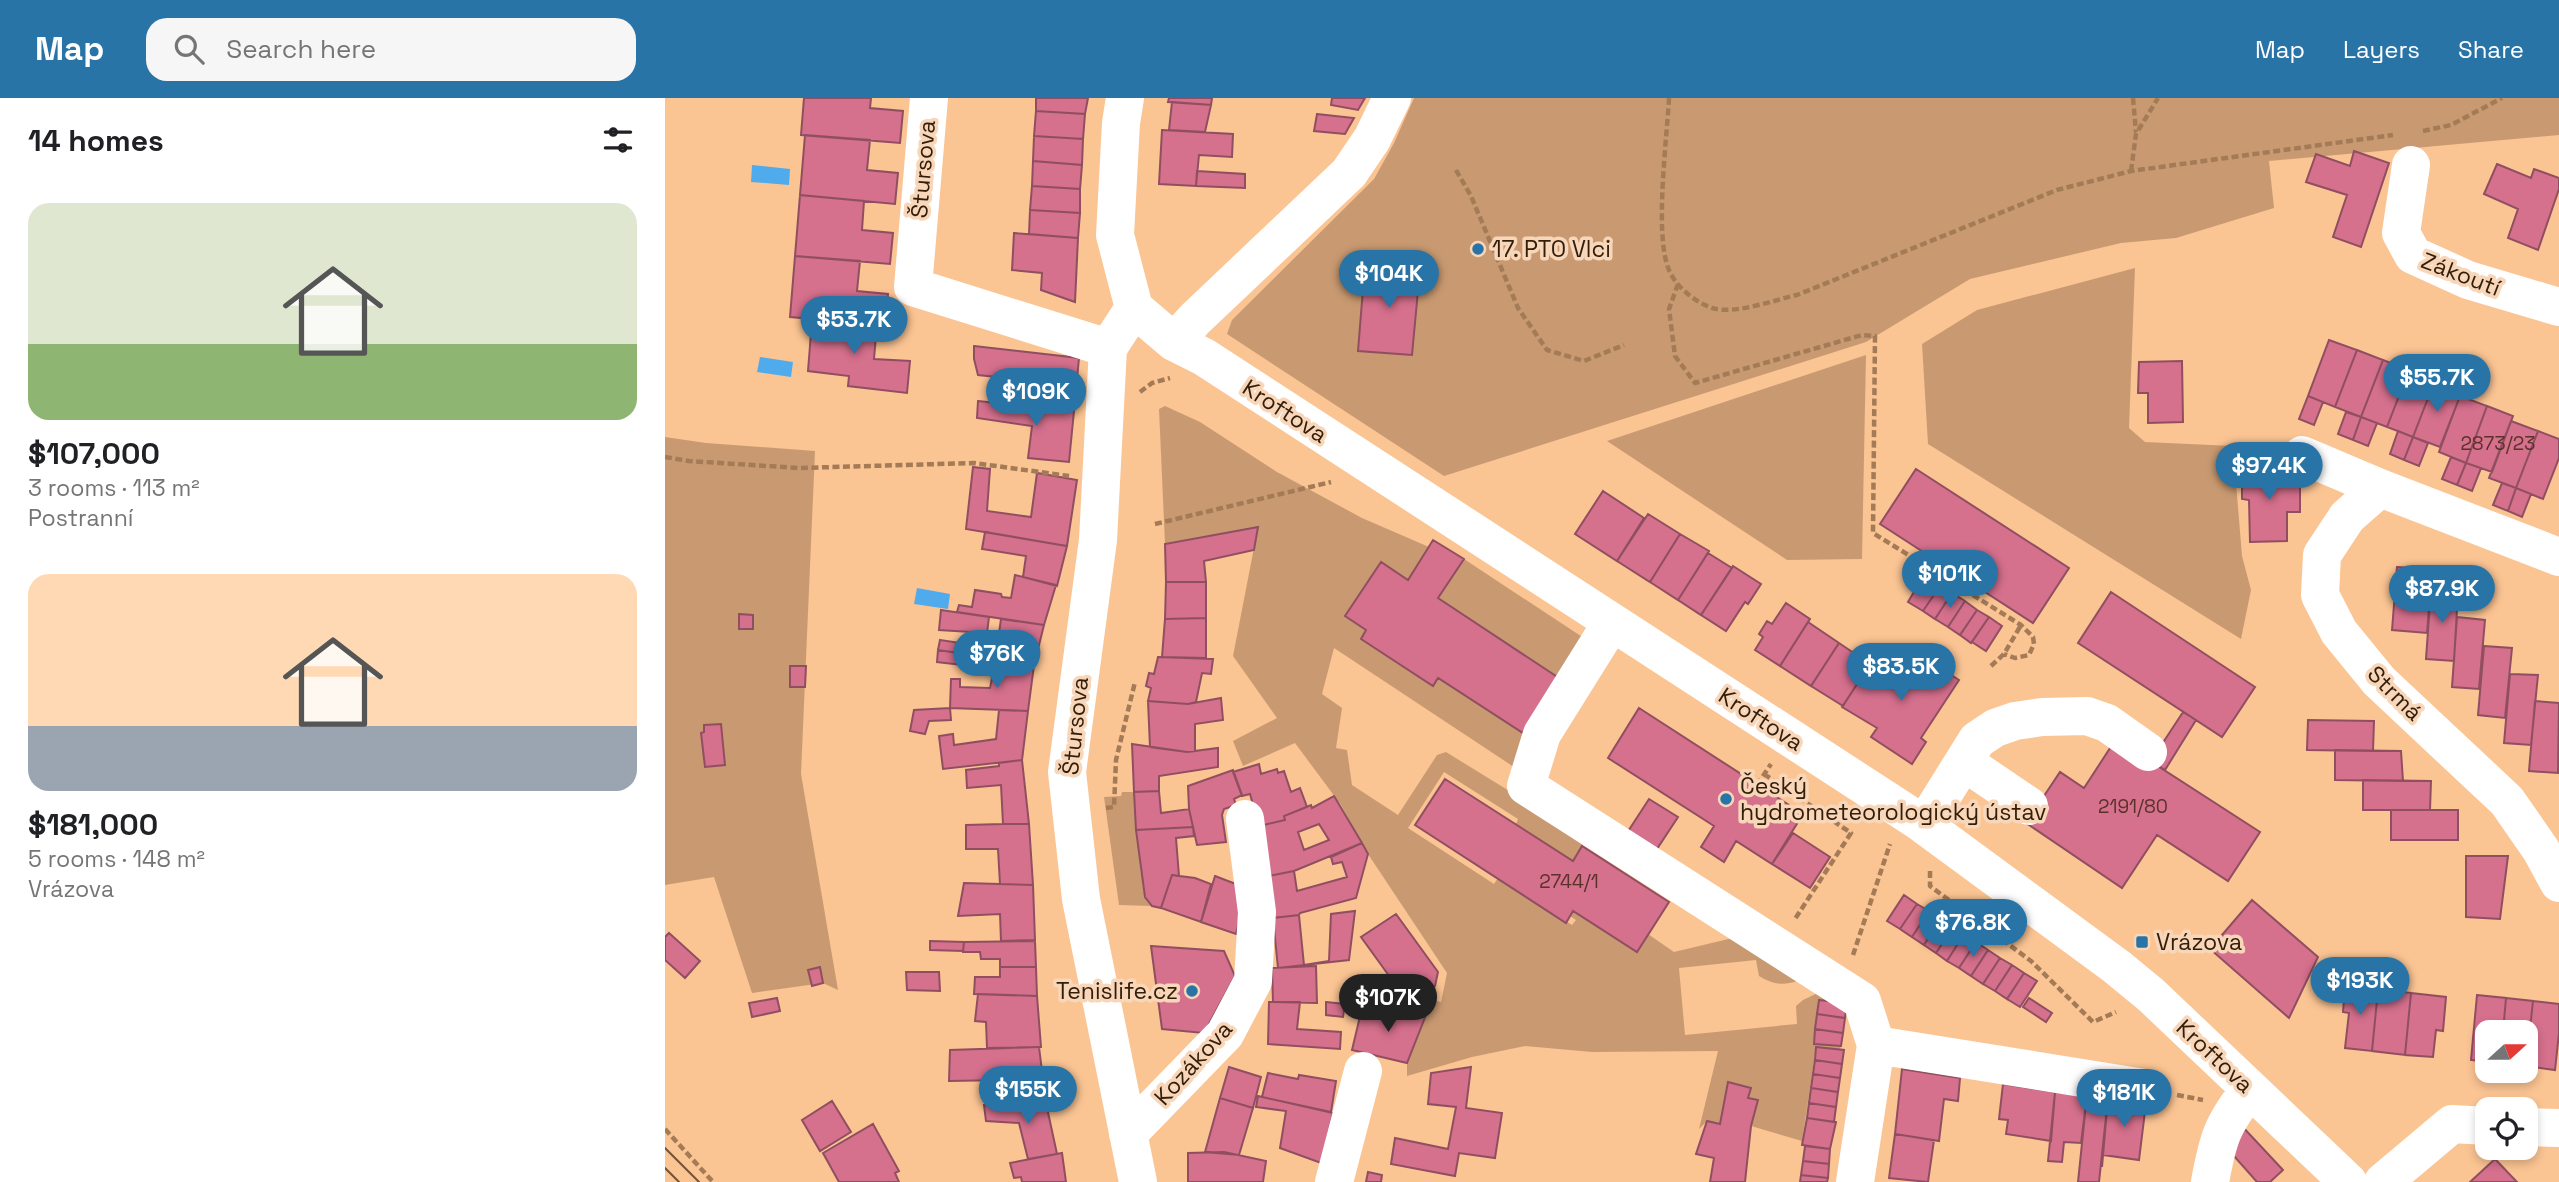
<!DOCTYPE html>
<html lang="en">
<head>
<meta charset="utf-8">
<style>
  body { margin:0; font-family:"Space Grotesk",sans-serif; background:#f6f6f6; color:#202124; height:100vh; display:flex; flex-direction:column; font-size:26px; white-space:nowrap }
  * { box-sizing:border-box; margin:0 }
  p { font-size:23px; color:#757577 }
  .icon { flex:none; width:38px; height:38px; fill:none; stroke:currentColor; stroke-width:2; stroke-linecap:round; stroke-linejoin:round }
  .map { position:relative; flex:1; overflow:hidden }
  .panel { display:flex; flex-direction:column; background:#fff; width:665px }
  .panel>* { flex:none }
  .needle { width:46px; rotate:69deg }
  .buttons { position:absolute; left:1810px; top:922px; display:grid; gap:14px }
  .buttons a { display:grid; place-items:center; width:63px; height:63px; border-radius:14px; background:#fff; box-shadow:0 4px 10px #0003; font-size:35px }
  .price { position:absolute; translate:-50% -60px; padding:0 16px; border-radius:24px; background:#2974a7; color:#fff; font-size:23px; line-height:46px; filter:drop-shadow(0 2px 4px #0008) }
  .price::after { content:''; position:absolute; left:50%; top:42px; width:21px; height:16px; margin-left:-10px; background:inherit; clip-path:polygon(0 0,100% 0,50% 100%) }
  .price.current { background:#222; color:#fff }
  ul { padding:0; list-style:none }
  li { display:grid; align-content:center; gap:14px; height:371px; padding:0 28px }
  li span { display:grid; place-items:center; height:217px; border-radius:21px; color:#555 }
  li>.icon { margin-inline-start:auto }
  span .icon { width:126px; height:126px; fill:#fffc; stroke-width:1 }
  li b { font-size:30px }
  h2 { display:flex; justify-content:space-between; align-items:center; height:84px; padding:0 28px; font-size:30px }
  header { display:flex; align-items:center; gap:42px; box-sizing:border-box; height:98px; padding:0 35px; background:#2974a7; color:#fff }
  header strong { font-size:33px }
  nav { display:flex; gap:38px; margin-inline-start:auto; font-size:24px }
  .search { width:490px; height:63px; background:#f6f6f6; display:flex; align-items:center; gap:18px; box-sizing:border-box; padding:0 24px; border-radius:21px; color:#757577; font-size:26px }
  main { display:flex; flex:1; min-height:0 }
  .map>svg:first-child { display:block }
  .green { fill:#c99a71 }
  .water { fill:#50abed }
  .building { fill:#d5708d; stroke:#904f61; stroke-width:2; fill-rule:evenodd }
  .lines { fill:none; stroke-linecap:round; stroke-linejoin:round }
  .path { stroke:#a47b57; stroke-width:4.5; stroke-dasharray:7 3.5; stroke-linecap:butt }
  .minor { stroke:#fff; stroke-width:38 }
  .tram { stroke:#735336; stroke-width:2 }
  .poi-dot { fill:#2974a7; stroke:#f8d6b9; stroke-width:2.5 }
  .labels { text-anchor:middle; dominant-baseline:central; stroke-width:7; stroke-linejoin:round; paint-order:stroke }
  .number-label { font-size:19px; fill:#5b322a }
  .street-label { font-size:23px; fill:#321d09; stroke:#f8d6b9 }
  .poi-label { font-size:23px; fill:#321d09; stroke:#f8d6b9; text-anchor:start }
</style>
</head>
<body>
<header>
<strong>Map</strong>
<div class="search"><svg class="icon" aria-label="search" viewBox="0 0 24 24"><circle cx="10" cy="10" r="6"/><path d="M15 15l6 6"/></svg>Search here</div>
<nav><a>Map</a><a>Layers</a><a>Share</a></nav>
</header>
<main>
<section class="panel">
<h2>14 homes<svg class="icon" aria-label="filters" viewBox="0 0 24 24"><path d="M4 7h16M4 17h16"/><circle cx="9" cy="7" r="2"/><circle cx="15" cy="17" r="2"/></svg></h2>
<ul>
<li><span style="background:linear-gradient(#dfe7d0 65%,#8fb573 0)"><svg class="icon" aria-label="home" viewBox="0 0 24 24"><path d="M3 11l9-7 9 7M6 9v11h12V9"/></svg></span><div><b>$107,000</b><p>3 rooms · 113 m²</p><p>Postranní</p></div></li>
<li><span style="background:linear-gradient(#ffd9b3 70%,#9aa5b1 0)"><svg class="icon" aria-label="home" viewBox="0 0 24 24"><path d="M3 11l9-7 9 7M6 9v11h12V9"/></svg></span><div><b>$181,000</b><p>5 rooms · 148 m²</p><p>Vrázova</p></div></li>
</ul>
</section>
<div class="map">
<svg width="1894" height="1084" viewBox="0 0 1894 1084">
  <rect width="100%" height="100%" fill="#fbc493"/>
  <path class="green" d="M749 0H1894V37L1604 63 1609 110 1511 140 1456 145 1305 181 1201 244 779 378 562 236 567 222 709 81 729 45Z
    M1470 170 1464 330 1480 344 1568 348 1577 458 1586 492 1576 541 1263 346 1257 246 1312 212Z
    M1201 257 1197 461 1122 462 942 343Z
    M500 308 535 324 612 374 697 420 764 449 743 482 715 464 680 518 701 532 696 541 768 587 773 580 893 579 773 500 799 461 937 552 858 675 669 550 657 596 677 610 671 650 682 652 687 687 733 717 772 657 781 654 922 741 908 763 851 726 853 721 779 674 743 730 829 786 833 780 907 827 911 822 905 818 908 813 972 854 983 836 1009 854 1076 838 1132 883C1118 888 1106 886 1094 878L1091 862 1014 870 1020 937 1132 926 1131 908 1138 902 1159 892 1179 904 1154 902 1149 945 1176 948 1175 952 1151 950 1137 1043 1086 1028 1093 1002 1083 1000 1085 990 1064 984 1055 1026 1042 1023 1034 1031 1053 953 927 954 860 948 807 959 742 978V965L767 902 776 904 782 875 703 756 676 707 630 645 578 668 568 643 612 620 568 558 593 429 500 446 494 311Z
    M0 339 41 345 150 353 136 676 173 892 158 885 87 895 49 779 0 787Z
    M457 694H469L478 790 480 799 487 808 454 807 439 699 456 698Z"/>
  <path class="water" d="M87 67 125 71 124 87 86 84Z
    M95 259 128 264 126 279 92 274Z
    M252 490 285 496 283 511 249 506Z"/>
  <path class="building" d="M139 0H206L205 10 238 13 235 45 136 37Z
    M371 0H423L420 16 371 13Z
    M504 0H547L546 7 503 4Z
    M667 0H700L693 12 666 7Z
    M507 4 546 7 540 34 504 32Z
    M371 13 420 16 418 41 369 38Z
    M652 16 689 20 680 36 649 33Z
    M497 32 568 36 567 59 534 57 531 88 494 86Z
    M140 37 205 42 202 72 233 75 230 106 135 97Z
    M369 38 418 41 417 67 368 63Z
    M1689 53 1724 65 1696 149 1668 139 1682 97 1641 84 1651 56 1685 68Z
    M368 63 417 67 415 91 367 88Z
    M1832 66 1866 80 1869 71 1894 80V91L1873 152 1843 140 1853 111 1819 96Z
    M532 73 580 76V90L531 88Z
    M367 88 415 91V115L365 112Z
    M135 97 199 103 197 132 228 135 225 166 130 158Z
    M365 112 415 115 413 140 364 136Z
    M349 135 413 140 410 204 376 192 377 175 347 172Z
    M130 158 195 163 192 193 223 196 221 227 125 219Z
    M700 166 755 171 747 257 693 253Z
    M143 220 212 226 209 261 245 263 242 295 183 288 184 278 143 273 147 222Z
    M1664 242 1692 252 1670 309 1643 298Z
    M309 248 414 260 409 313 368 310 371 283 313 277 309 261Z
    M1692 252 1718 262 1696 319 1670 309Z
    M1718 262 1744 272 1722 329 1696 319Z
    M1517 263 1518 324 1483 325V295H1473L1474 264Z
    M1744 272 1770 282 1748 339 1722 329Z
    M1770 282 1797 293 1775 349 1748 339Z
    M1643 298 1658 304 1649 327 1634 321Z
    M1795 298 1822 308 1801 365 1774 354Z
    M313 303 409 313 404 364 363 360 367 328 312 320Z
    M1822 308 1848 318 1827 374 1801 365Z
    M1681 314 1696 319 1688 342 1673 336Z
    M1696 319 1712 325 1703 348 1688 342Z
    M1846 323 1873 333 1851 390 1824 380Z
    M1733 333 1748 339 1739 362 1725 356Z
    M1873 333 1894 341V360L1878 401 1851 390Z
    M1748 339 1763 345 1754 368 1739 362Z
    M1786 359 1801 365 1792 387 1777 381Z
    M1801 365 1816 370 1807 393 1792 387Z
    M308 369 325 371 322 413 366 419 372 375 412 382 402 448 301 431Z
    M1584 369H1621V385H1635V414H1622V443L1585 444 1584 402 1577 401V372Z
    M1251 371 1404 470 1368 525 1215 426Z
    M1837 385 1851 390 1843 413 1828 407Z
    M1851 390 1866 396 1857 419 1843 413Z
    M938 393 979 420 952 463 910 436Z
    M983 416 1015 436 985 484 952 463Z
    M593 429 589 452 539 463 541 484H501L500 446Z
    M320 434 402 448 392 488 358 479 361 458 317 451Z
    M1015 436 1044 453 1013 502 985 484Z
    M768 442 799 461 773 500 894 580 858 635 773 580 768 588 696 541 701 532 680 518 716 464 743 482Z
    M1043 455 1067 470 1036 517 1013 502Z
    M1068 468 1096 486 1083 506 1080 504 1061 533 1036 517Z
    M1732 469 1767 471 1762 535 1727 532Z
    M350 477 391 487 379 527 292 514 294 507 307 509 310 492 336 496 337 499 346 500Z
    M1259 477 1275 488 1258 513 1243 504Z
    M501 484H541V520L500 521Z
    M1275 488 1287 495 1270 521 1258 513Z
    M1766 491 1793 494 1789 563 1761 561Z
    M1446 494 1590 589 1557 639 1413 545Z
    M1287 495 1300 503 1283 529 1270 521Z
    M1300 503 1312 512 1295 537 1283 529Z
    M1121 505 1145 521 1115 568 1090 552 1098 539 1094 536 1102 523 1107 526Z
    M276 512 324 519 322 535 274 532Z
    M1312 512 1324 519 1306 545 1295 537Z
    M74 516 88 517V531H74Z
    M1324 519 1337 528 1321 553 1307 544Z
    M1792 519 1820 522 1814 591 1787 589Z
    M541 520V560L497 559 500 521Z
    M336 521 379 527 369 567 321 559 323 547 332 549Z
    M1143 524 1174 545 1146 588 1115 568Z
    M275 542 309 547 308 557 273 552Z
    M1174 545 1205 566 1178 608 1146 588Z
    M1819 548 1847 550 1840 620 1813 617Z
    M273 552 299 556 297 567 272 564Z
    M1248 553 1294 582 1256 640 1261 644 1247 666 1206 639 1212 630 1177 609 1208 562 1232 578Z
    M493 559 548 561 546 576 537 575 531 604 523 606 483 603 486 590 481 588 484 575 489 576Z
    M331 561 369 567 363 613 285 610 286 581H295V589L325 590Z
    M125 568H141L140 589H125Z
    M1845 576 1873 577 1866 647 1839 645Z
    M556 600 558 622 530 626V653L522 654 485 649 483 603 523 606Z
    M1870 603 1894 605 1893 675 1864 673Z
    M285 610 286 622 264 623 260 636 245 633 249 612Z
    M974 610 1138 716 1107 766 1071 743 1059 764 1036 749 1049 728 943 660Z
    M334 612 363 613 357 662 278 671 274 638 288 636 289 647 331 641Z
    M1518 614 1531 622 1500 672 1486 663Z
    M1643 622 1709 623 1708 653 1642 652Z
    M56 626 60 667 40 669 36 635 39 634V627Z
    M1451 641 1595 734 1563 783 1492 737 1457 790 1361 725 1395 674 1419 690Z
    M467 646 522 654 553 650V669L494 678V693L469 694Z
    M1670 652 1736 653 1738 683 1670 682Z
    M357 662 364 726H338L336 687 302 690 301 672 334 668V665Z
    M594 666 596 676 612 671 613 675 619 673 626 694 635 690 642 709 619 718 620 722 594 728 585 696 577 698 568 674Z
    M568 672 577 697 569 701 571 707 559 711 557 717 561 744 532 747 524 711 523 688Z
    M780 681 908 763 917 748 1004 804 972 854 908 813 901 825 750 727Z
    M1698 682 1766 683 1765 712H1698Z
    M494 693 496 715 524 711 528 729 471 732 469 694Z
    M669 698 697 745 629 773 604 778 594 728 620 722 619 718 646 707 647 710ZM654 726 664 742 639 752 633 734Z
    M984 701 1013 719 988 757 960 738Z
    M1726 712H1793V742H1726Z
    M338 726H364L368 787 335 786 333 751H301V727Z
    M528 729 529 738 511 740 514 778 507 777 496 810 487 808 480 799 471 732Z
    M1128 735 1165 759 1145 790 1107 766Z
    M697 745 703 756 691 800 635 815 634 817 608 820 604 778 629 773 632 793 682 779 677 764 668 766 666 759Z
    M1801 758H1843L1835 821 1801 819Z
    M507 777 530 780 546 786 536 824 496 810Z
    M550 778 576 788 579 804 571 836 536 824Z
    M299 785 368 787 370 842 336 843 335 816 293 818Z
    M1239 797 1252 806 1235 831 1222 823Z
    M1587 802 1653 859 1624 920 1545 851Z
    M1252 806 1264 813 1247 839 1235 831Z
    M690 813 684 862 613 870 608 820 634 817 639 867 664 863 666 816Z
    M1264 813 1275 821 1259 847 1247 839Z
    M731 816 773 874 770 888 744 902 745 900 738 890 735 893 696 839Z
    M1275 821 1288 829 1271 855 1259 847Z
    M1288 829 1299 836 1282 863 1271 855Z
    M4 835 35 863 20 880 0 862V839Z
    M1299 836 1311 844 1294 870 1282 863Z
    M265 843 299 844 298 853 265 852Z
    M370 843 371 869H335V861H316L315 854H298L299 844Z
    M1311 844 1323 852 1306 878 1294 870Z
    M486 848 559 853 570 878 539 935 497 931Z
    M1323 852 1335 860 1318 886 1306 878Z
    M1335 860 1347 867 1330 893 1318 886Z
    M1347 867 1359 875 1342 901 1330 893Z
    M651 868 652 905 608 904 607 870Z
    M155 869 158 885 147 888 143 872Z
    M335 869H371L372 898 309 896 310 879H335Z
    M241 874H274L275 893 242 892Z
    M1359 875 1372 883 1355 909 1342 901Z
    M1680 888 1713 892 1707 953 1680 950 1684 915 1678 914Z
    M1713 892 1746 895 1740 957 1707 953Z
    M1746 895 1781 899 1778 933 1771 932 1768 959 1740 957Z
    M313 896 372 898 376 949 322 950 321 924 310 923Z
    M1812 897 1841 900 1838 934H1822V964L1806 962Z
    M112 900 115 913 87 919 84 905Z
    M1364 900 1387 915 1381 924 1358 909Z
    M1841 900 1868 903 1861 968 1860 934H1838Z
    M1154 902 1182 905 1180 920 1152 916Z
    M1868 903 1894 906V935L1890 972 1861 968Z
    M604 904H635L632 931 676 934 675 951 603 946Z
    M661 904 680 906 678 919 661 917Z
    M742 909 761 917 742 965 687 952 697 910 737 920Z
    M1152 916 1180 920 1178 935 1150 931Z
    M1150 931 1178 935 1176 948 1149 946Z
    M374 949 381 1005 344 1008 341 982 284 983 285 952Z
    M1151 949 1179 952 1177 966 1150 962Z
    M1150 962 1177 966 1175 980 1148 976Z
    M564 969 596 979 588 1010 555 1000Z
    M806 969 801 1010 837 1015 830 1060 794 1055 790 1078 726 1066 730 1040 783 1051 791 1009 763 1006 766 975Z
    M1237 971 1295 980 1293 1003 1279 1001 1274 1043 1230 1036Z
    M603 975 633 981 634 977 671 983 666 1014 597 999Z
    M1148 976 1175 980 1173 994 1146 990Z
    M1063 984 1086 990 1083 1000 1093 1002 1086 1028 1080 1084H1045L1049 1060 1031 1056 1042 1023 1055 1026Z
    M1338 986 1390 994 1386 1043 1341 1036 1343 1022 1334 1021Z
    M1146 990 1173 994 1171 1009 1144 1005Z
    M1390 994 1422 997 1416 1045 1399 1044 1397 1064 1383 1063Z
    M1422 997 1443 1000 1434 1084H1413Z
    M593 998 668 1015 656 1065 615 1050 621 1013 591 1009Z
    M555 1000 588 1010 574 1057 540 1054Z
    M1443 1000 1481 1005 1474 1062 1438 1057 1437 1069Z
    M167 1003 186 1034 155 1053 137 1022Z
    M381 1005 392 1056 363 1061 354 1025 321 1023 319 1007 353 1008Z
    M1144 1005 1171 1009 1169 1024 1142 1020Z
    M1142 1020 1171 1024 1165 1051 1137 1047Z
    M208 1026 234 1073 230 1075 234 1084H174L158 1055Z
    M1575 1026 1618 1072 1605 1084H1592L1560 1048Z
    M1230 1036 1269 1042 1263 1084 1224 1080Z
    M1140 1048 1165 1051 1164 1066 1138 1063Z
    M559 1054 601 1063 598 1084H523V1055Z
    M397 1055 401 1084H357L356 1079 349 1080 345 1065Z
    M1830 1061 1852 1084H1805Z
    M1138 1063 1164 1066 1163 1080 1136 1077Z
    M703 1074 717 1077 716 1084H701Z
    M1136 1077 1163 1080 1162 1084H1135Z"/>
  <g class="lines">
    <path class="path" d="M1004 0C1002 41 989 137 1004 172 1011 189 1030 204 1047 210 1070 217 1109 202 1132 197L1392 92 1466 73 1728 37
      M1468 0 1471 34
      M1758 33 1786 27 1837 0
      M791 72 806 98 853 210 882 252 919 263 959 247
      M1466 73 1471 36 1493 0
      M1013 186 1004 211 1010 258 1030 285 1197 237 1210 238 1208 435 1356 527 1368 539 1369 546 1364 557 1350 560 1339 556
      M475 294 487 285 505 280
      M0 359 24 363 134 370 309 365 404 378
      M490 426 666 384
      M1326 568 1339 556 1356 527
      M1099 676 1186 735 1130 821
      M1092 687 1106 666
      M441 710 449 709 451 662 470 584
      M1265 773V788L1366 863 1428 924 1451 914
      M1188 857 1225 746
      M1512 997 1538 1002
      M0 1031 48 1084"/>
    <path class="minor" d="M264 0 248 189 443 250
      M460 0 456 25 450 137 469 210 443 250 433 442 402 674 416 801 473 1084
      M1746 67 1736 135 1748 157 1803 182 1894 209
      M469 210 509 244 539 259 1252 722 1452 869 1486 897 1683 1084
      M509 244 530 221 684 75 707 41 727 0
      M1637 357 1715 390 1894 459
      M1715 390 1682 419 1657 457 1655 497 1674 534 1714 583 1842 703 1876 752 1894 785
      M947 524 877 636 861 688 1197 903 1211 947 1479 990
      M1299 664 1364 708
      M1259 727 1312 642 1330 630 1350 623 1377 619 1422 618 1442 625 1483 654
      M1860 1029 1894 1030
      M463 1036 560 936 588 883 592 814 580 721
      M669 1084 698 973
      M1190 1084 1211 947
      M1545 1084C1553 1040 1557 1027 1585 991
      M1718 1084 1787 1026 1822 1028"/>
    <path class="tram" d="M0 1050 34 1084
      M0 1070 14 1084"/>
  </g>
  <g class="poi-dot">
    <circle cx="813" cy="151" r="7"/>
    <circle cx="1061" cy="701" r="7"/>
    <rect x="1470" y="837" width="14" height="14" rx="3.5"/>
    <circle cx="527" cy="893" r="7"/>
  </g>
  <g class="labels">
    <g class="number-label">
      <text x="1833" y="345">2873/23</text>
      <text x="1468" y="708">2191/80</text>
      <text x="904" y="783">2744/1</text>
    </g>
    <g class="street-label">
      <text transform="translate(258 71) rotate(-85)">Štursova</text>
      <text transform="translate(1796 176) rotate(21)">Zákoutí</text>
      <text transform="translate(620 313) rotate(33)">Kroftova</text>
      <text transform="translate(1730 595) rotate(45)">Strmá</text>
      <text transform="translate(1096 621) rotate(33)">Kroftova</text>
      <text transform="translate(410 628) rotate(-84)">Štursova</text>
      <text transform="translate(1550 958) rotate(43)">Kroftova</text>
      <text transform="translate(528 965) rotate(-48)">Kozákova</text>
    </g>
    <g class="poi-label">
      <text x="827" y="151">17. PTO Vlci</text>
      <text x="1075" y="688">Český<tspan x="1075" dy="26">hydrometeorologický ústav</tspan></text>
      <text x="1491" y="844">Vrázova</text>
      <text x="513" y="893" text-anchor="end">Tenislife.cz</text>
    </g>
  </g>
</svg>
<div class="buttons">
<a><svg class="needle" viewBox="-14 -14 28 28"><path d="M0-13l5 13h-10z" fill="#e53935"/><path d="M0 13l5-13h-10z" fill="#757577"/></svg></a>
<a><svg class="icon" aria-label="locate" viewBox="0 0 24 24"><circle cx="12" cy="12" r="6"/><path d="M12 2v4M12 18v4M2 12h4M18 12h4"/></svg></a>
</div>
<b class="price" style="left:724px;top:212px">$104K</b>
<b class="price" style="left:189px;top:258px">$53.7K</b>
<b class="price" style="left:1772px;top:316px">$55.7K</b>
<b class="price" style="left:371px;top:330px">$109K</b>
<b class="price" style="left:1604px;top:404px">$97.4K</b>
<b class="price" style="left:1285px;top:512px">$101K</b>
<b class="price" style="left:1777px;top:527px">$87.9K</b>
<b class="price" style="left:332px;top:592px">$76K</b>
<b class="price" style="left:1236px;top:605px">$83.5K</b>
<b class="price" style="left:1308px;top:861px">$76.8K</b>
<b class="price" style="left:1695px;top:919px">$193K</b>
<b class="price current" style="left:723px;top:936px">$107K</b>
<b class="price" style="left:363px;top:1028px">$155K</b>
<b class="price" style="left:1459px;top:1031px">$181K</b>
</div>
</main>
</body>
</html>
